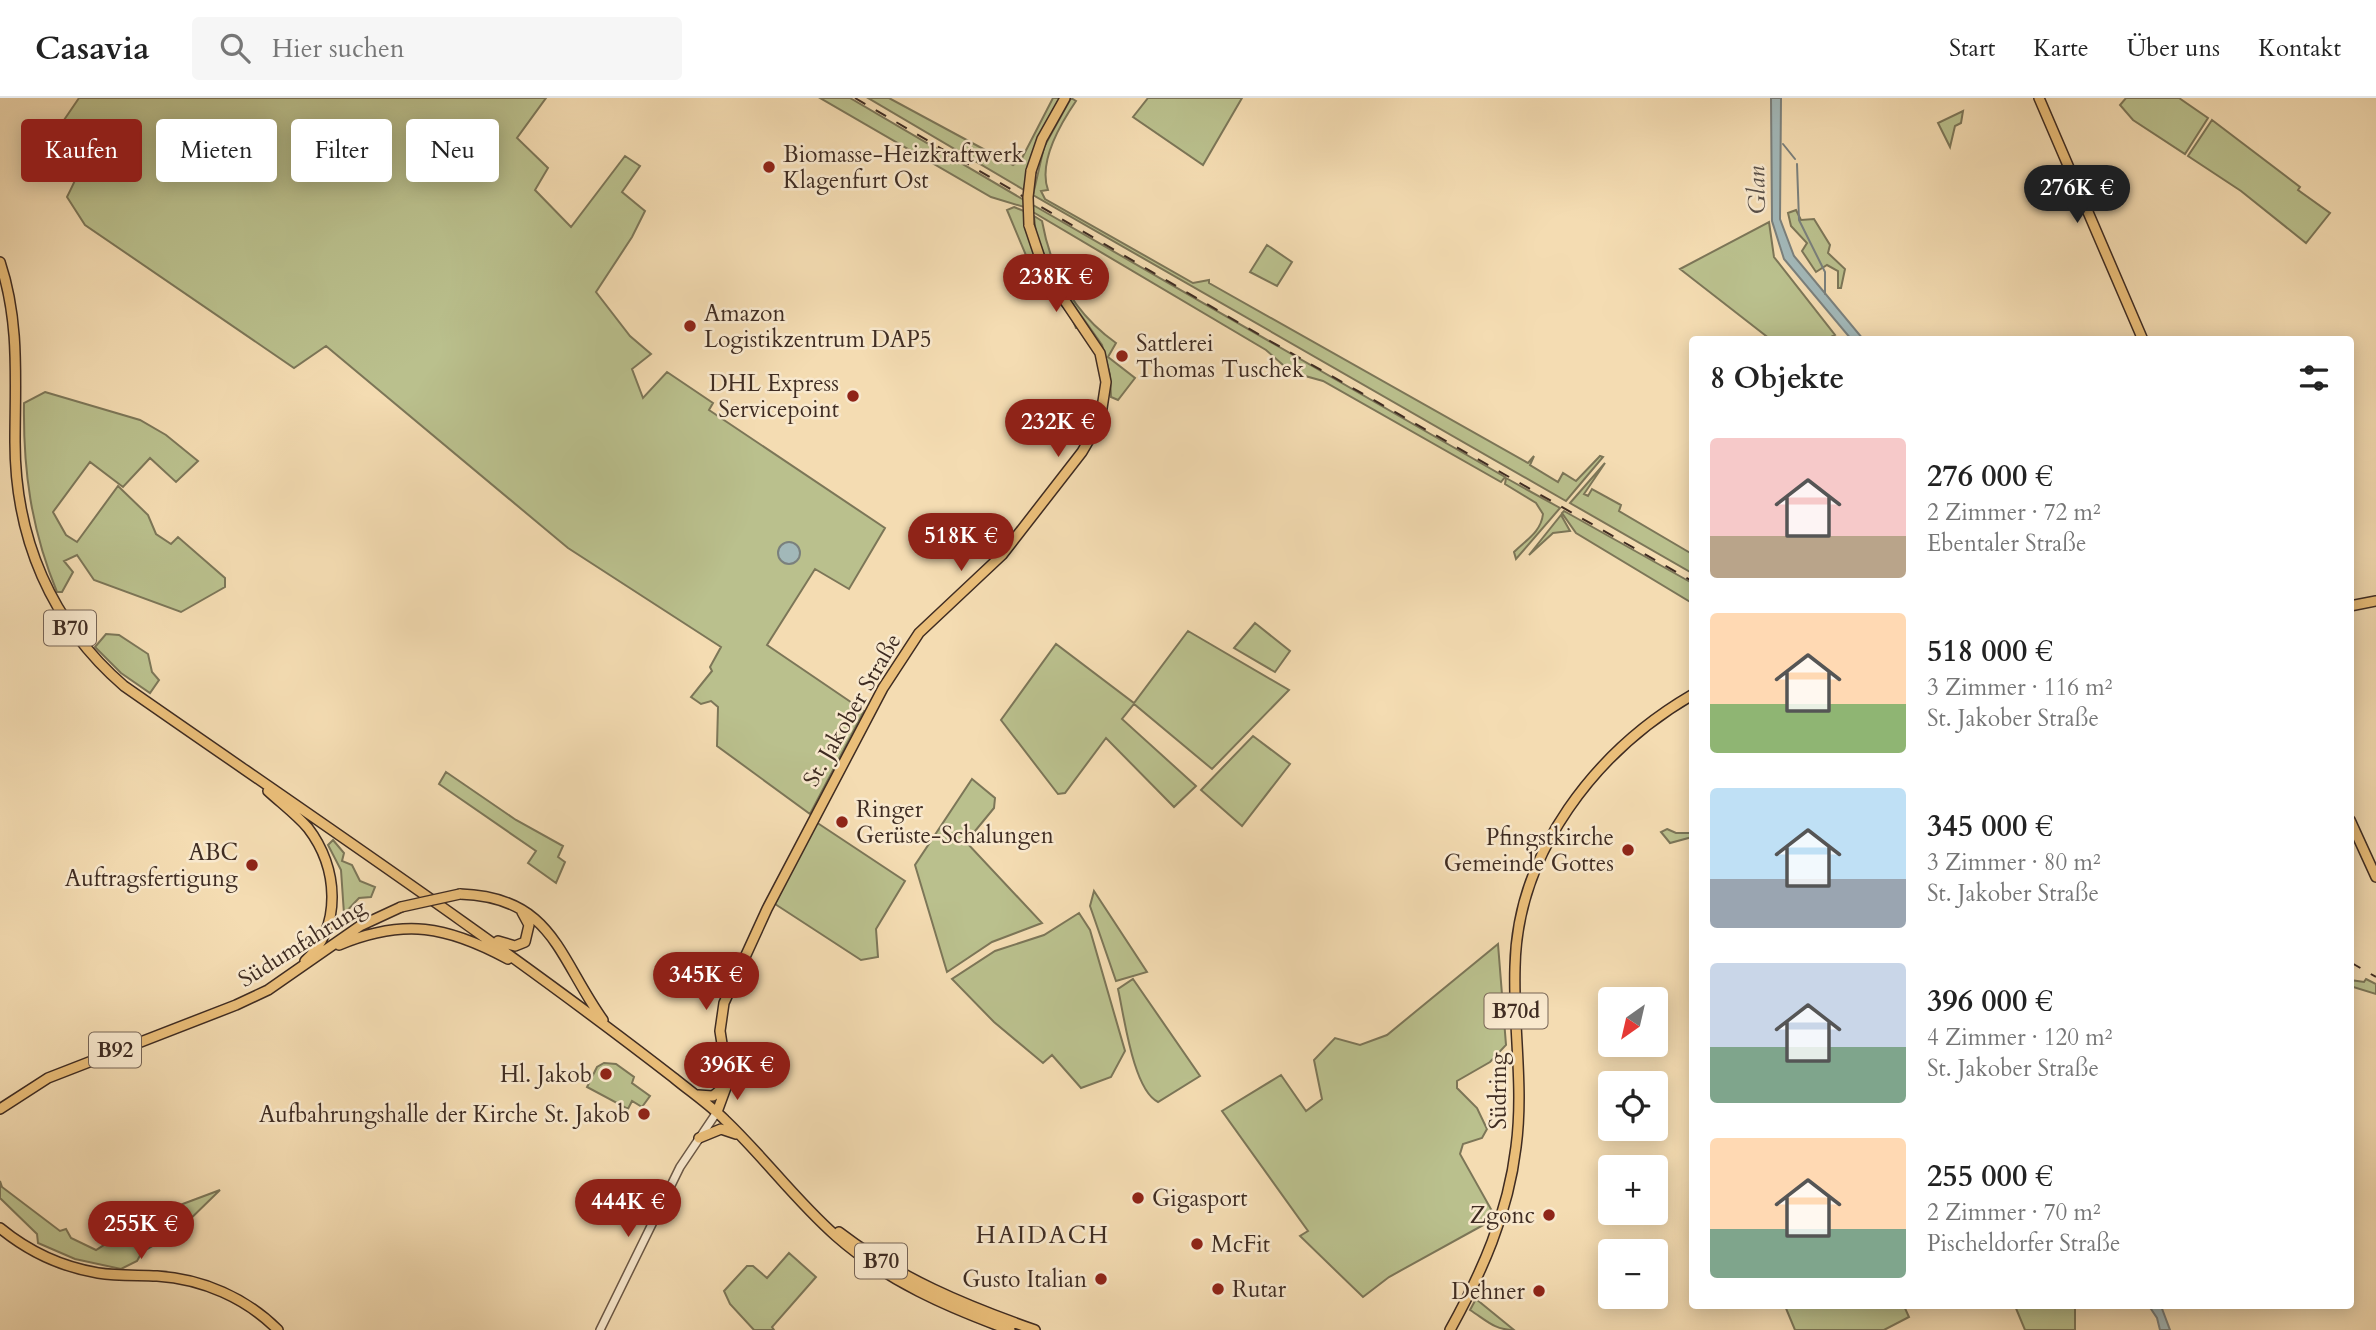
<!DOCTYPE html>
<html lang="de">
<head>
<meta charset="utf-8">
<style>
  body { margin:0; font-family:Cardo,serif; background:#f6f6f6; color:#222; height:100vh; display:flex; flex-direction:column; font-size:26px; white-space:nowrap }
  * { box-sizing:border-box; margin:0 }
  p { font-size:23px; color:#767676 }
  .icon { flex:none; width:38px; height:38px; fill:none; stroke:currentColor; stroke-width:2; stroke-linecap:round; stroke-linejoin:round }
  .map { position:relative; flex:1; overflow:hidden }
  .panel { position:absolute; left:1689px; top:238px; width:665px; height:973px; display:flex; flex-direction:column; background:#fff; border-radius:7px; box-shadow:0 4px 18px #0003 }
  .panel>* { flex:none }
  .guide { position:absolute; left:21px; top:21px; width:665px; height:63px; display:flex; gap:14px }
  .needle { width:46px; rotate:214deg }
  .controls { position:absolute; left:1598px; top:889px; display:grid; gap:14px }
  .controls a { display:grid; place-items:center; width:70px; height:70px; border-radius:7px; background:#fff; box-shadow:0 4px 18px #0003; font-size:35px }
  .price { position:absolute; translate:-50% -60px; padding:0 16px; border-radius:24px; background:#8f2418; color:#fff; font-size:23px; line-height:46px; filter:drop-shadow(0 2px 4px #0008) }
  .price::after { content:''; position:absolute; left:50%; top:42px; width:21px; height:16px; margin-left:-10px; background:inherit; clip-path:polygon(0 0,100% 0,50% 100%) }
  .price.current { background:#222; color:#fff }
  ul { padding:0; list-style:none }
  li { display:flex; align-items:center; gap:21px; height:175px; padding:0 21px }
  li span { display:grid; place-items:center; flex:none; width:196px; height:140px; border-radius:7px; color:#555 }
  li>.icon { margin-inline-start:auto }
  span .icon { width:84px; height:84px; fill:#fffc; stroke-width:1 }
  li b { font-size:30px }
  h2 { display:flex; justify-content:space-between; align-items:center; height:84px; padding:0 21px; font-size:30px }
  .chip { padding:0 24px; border-radius:7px; background:#fff; box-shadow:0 4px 18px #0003; font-size:24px; line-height:63px }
  .chip.current { background:#8f2418; color:#fff }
  header { display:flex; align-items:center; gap:42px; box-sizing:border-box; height:98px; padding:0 35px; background:#fff; border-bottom:2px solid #e0e0e0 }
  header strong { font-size:33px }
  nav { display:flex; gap:38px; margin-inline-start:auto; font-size:24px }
  .search { width:490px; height:63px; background:#f6f6f6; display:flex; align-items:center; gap:18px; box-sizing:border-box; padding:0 24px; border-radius:7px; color:#767676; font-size:26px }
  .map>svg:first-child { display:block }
  .green { fill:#bac08d; stroke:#7c7658; stroke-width:2 }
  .water { fill:#a2b8b9; stroke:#7a807d; stroke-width:2 }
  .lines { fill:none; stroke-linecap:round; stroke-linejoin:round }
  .stream { stroke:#7a807d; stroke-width:2 }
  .minor-casing { stroke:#6c5846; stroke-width:10 }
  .major-casing { stroke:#3f2c22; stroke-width:12 }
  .minor { stroke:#f8e8cd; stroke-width:7 }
  .major { stroke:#eabe79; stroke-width:9 }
  .rail { stroke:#3f2c22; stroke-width:2; stroke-dasharray:12 12; stroke-linecap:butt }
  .major-bridge-casing { stroke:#3f2c22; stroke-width:12; stroke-linecap:butt }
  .major-bridge { stroke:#eabe79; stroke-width:9 }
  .poi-dot { fill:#8f2418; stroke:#f8e8cd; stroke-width:2.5 }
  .labels { text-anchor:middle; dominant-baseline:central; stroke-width:5; stroke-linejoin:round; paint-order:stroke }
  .shield { fill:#f8e8cd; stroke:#766455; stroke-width:2 }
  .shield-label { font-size:21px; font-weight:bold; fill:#3f2c22 }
  .poi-label { font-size:23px; fill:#3f2c22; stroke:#f8e8cd; text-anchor:end }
  .street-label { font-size:23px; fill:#3f2c22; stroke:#f8e8cd }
  .water-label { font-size:24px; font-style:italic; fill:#584f48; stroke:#f8e8cd }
  .neighbourhood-label { font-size:24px; letter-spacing:2px; fill:#3f2c22; stroke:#f8e8cd }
</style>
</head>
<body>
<header>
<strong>Casavia</strong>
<div class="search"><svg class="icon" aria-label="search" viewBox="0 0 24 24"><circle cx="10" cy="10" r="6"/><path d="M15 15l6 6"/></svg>Hier suchen</div>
<nav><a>Start</a><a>Karte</a><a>Über uns</a><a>Kontakt</a></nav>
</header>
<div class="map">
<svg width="2376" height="1232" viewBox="0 0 2376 1232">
  <rect width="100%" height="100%" fill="#f4dcb2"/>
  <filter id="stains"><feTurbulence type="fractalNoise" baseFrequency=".00286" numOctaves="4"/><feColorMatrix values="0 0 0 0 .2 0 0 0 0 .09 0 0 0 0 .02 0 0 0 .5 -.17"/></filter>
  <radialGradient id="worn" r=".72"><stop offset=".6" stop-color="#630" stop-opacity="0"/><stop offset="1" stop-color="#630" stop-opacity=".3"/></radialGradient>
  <path class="green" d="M79 0H546L517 40 548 70 535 92 571 129 625 58 640 68 622 94 645 113 632 139 596 194 630 238 651 256 632 271 643 300 667 274 713 305 709 312 885 430 849 491 815 471 767 547 864 613 810 716 717 648 718 609 711 603 701 606 691 599 712 573 710 569 721 549 568 450 326 248 294 270 85 127 67 99C75 82 85 67 79 48L63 40 64 22Z
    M820 0H850L1024 102V109L991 99Z
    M868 0H889L1013 67 1021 62 1053 0H1062L1027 72 1024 92Z
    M1071 0 1076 3C1061 25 1038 64 1048 92L1041 93 1045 101 1193 185 1209 182V185L1528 365 1534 358 1530 367 1558 384 1563 375 1576 383 1600 358 1603 359 1566 403 1033 97 1044 49Z
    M1148 0H1242L1203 67 1133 19Z
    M2126 0H2179L2208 20 2185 56 2133 22 2120 7Z
    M1963 13 1961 25 1955 28 1950 49 1938 25Z
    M2212 22 2300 89 2298 92 2330 115 2306 145 2241 93 2188 58Z
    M1033 107 1505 379 1501 384 1323 283 1291 274 1266 252 1033 114Z
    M1014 109 1024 113C1033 164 1051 189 1080 230H1076L1071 218 1033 174 1007 112Z
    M1796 112 1801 122 1814 121 1830 147 1828 155 1845 171 1841 190H1838V173L1827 167 1816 174 1802 153 1807 145 1791 128 1788 115Z
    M1034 118 1042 123C1051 173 1075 216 1116 245L1108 259 1135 280 1118 302 1111 299 1110 277 1102 247 1051 175 1036 136Z
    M1769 124 1774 159 1835 237 1827 241H1770L1680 171Z
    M1267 147 1292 164 1277 188 1250 174Z
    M45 294 140 322 166 337 198 363 176 384 150 360 123 389 90 364 53 414 66 437 77 444 118 388 148 417 156 436 171 446 178 439 225 480V489L181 514 94 482 77 457 64 463 73 474 62 494H57C31 431 23 372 24 305Z
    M1605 365 1584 396 1588 398 1592 391 1621 407 1619 413 1692 456V475L1570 405Z
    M1506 380 1560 410 1516 461 1514 454C1526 442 1541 434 1543 416L1536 405 1505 386Z
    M1564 413 1692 485V505L1576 435 1562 415Z
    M1561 417 1570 433 1553 435 1529 457Z
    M1255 525 1290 553 1275 574 1234 550Z
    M1188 533 1289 592 1212 671 1134 606 1122 621 1196 688 1174 709 1106 640 1065 695 1058 696 1001 622 1056 546 1134 605Z
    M106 536 119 537 148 556 152 574 159 582 150 595 121 575 95 549Z
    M1253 638 1290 666 1242 728 1201 692Z
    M446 674 516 722 563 748 558 759 565 764 556 785 528 765 536 753 439 686Z
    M972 681 995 700 994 710 966 744 1042 825 992 844 947 874 915 767Z
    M816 724 905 783 876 831 878 859 861 862 775 806Z
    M1667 731 1676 735H1690L1692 739 1670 745 1661 734Z
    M333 742 344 755 342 763 352 767 360 783 375 789 371 799 359 800 344 816 341 772 328 747Z
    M1094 793 1147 874 1116 883 1090 808Z
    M1079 815 1090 832 1125 953 1111 979 1081 990 1052 957 1043 965 994 924 952 881 995 853 1044 837Z
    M1498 846 1506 947 1490 964 1457 983V990L1477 1010 1487 1031 1482 1040 1463 1046 1460 1056 1496 1120 1389 1179 1363 1199 1300 1138 1308 1133 1222 1013 1281 977 1306 1013 1322 1001 1314 962 1335 940 1360 947 1387 937Z
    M1133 881 1200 978 1158 1004C1133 992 1124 917 1118 891Z
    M2366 881 2376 886V896L2350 888V882L2364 884Z
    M604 965 616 966 634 979 632 985 650 998 642 1009 632 1003 628 1011 587 989 597 969Z
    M0 1083 2 1089 60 1133 66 1131 71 1140 96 1152 148 1119 220 1092 176 1135 142 1154 137 1163 121 1171 75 1161 38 1145 37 1136 0 1100Z
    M789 1155 816 1179 772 1229 774 1232H754L730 1206 724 1193 747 1168H753L767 1180Z
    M1476 1201 1514 1232C1494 1232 1486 1222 1470 1212Z
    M1785 1208H1904L1909 1219 1884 1232H1795Z
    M2015 1208H2075V1232H2025Z"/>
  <path class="water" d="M1771 0H1781L1780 121 1794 158 1863 241H1851L1784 161 1772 123Z
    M778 455a11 11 0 1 1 22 0a11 11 0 1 1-22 0Z
    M2149 1208H2161L2170 1232H2160L2157 1220Z"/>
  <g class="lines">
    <path class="stream" d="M1783 46 1795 61
      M1797 66 1799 122 1825 174V196"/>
    <g class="minor-casing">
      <path id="minor" d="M600 1232 680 1069 717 1014"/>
    </g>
    <g class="major-casing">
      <path id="major" d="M2039 0 2143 242
        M1031 73 1042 41 1065 0
        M0 164C20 224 15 282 15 344 15 440 51 525 124 588 309 717 496 842 674 980 691 994 710 1007 725 1022 764 1059 796 1103 836 1138 887 1183 947 1209 1010 1232
        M2350 508 2376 503
        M268 693C281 705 297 717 308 730 338 769 343 828 305 863
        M2350 722 2376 779
        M460 796C553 799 558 859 603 922
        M498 843 515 848 525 844 529 827 522 814
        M339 847C404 820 447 828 508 861
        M698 997 713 998 725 988
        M0 1011 48 980 236 907 268 892 360 828 401 809
        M717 1014 728 984 720 933 724 905 767 811 883 590 919 535 1002 457 1082 354 1100 323 1106 284 1100 255 1044 172 1029 127
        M699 1040 721 1031 736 1036
        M0 1130C28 1153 62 1169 98 1175 117 1178 138 1177 157 1178 203 1181 246 1200 278 1232
        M839 1134C899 1180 964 1207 1035 1232
        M1450 1232C1482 1174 1508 1116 1516 1049 1524 989 1513 930 1515 869 1517 754 1596 653 1692 597"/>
    </g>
    <use href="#minor" class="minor"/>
    <use href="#major" class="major"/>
    <path class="rail" d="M855 0 1270 243 1692 483
      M2350 864 2376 879"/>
    <g class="major-bridge-casing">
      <path id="major-bridge" d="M1029 127 1028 99 1031 73
        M401 809 460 796"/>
    </g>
    <use href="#major-bridge" class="major-bridge"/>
  </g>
  <g class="poi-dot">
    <circle cx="769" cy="69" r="7"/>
    <circle cx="690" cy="228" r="7"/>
    <circle cx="1122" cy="258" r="7"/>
    <circle cx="853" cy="298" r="7"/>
    <circle cx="842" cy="724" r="7"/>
    <circle cx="1628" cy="752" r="7"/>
    <circle cx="252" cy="767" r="7"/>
    <circle cx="606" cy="976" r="7"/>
    <circle cx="644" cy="1016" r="7"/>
    <circle cx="1138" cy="1100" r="7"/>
    <circle cx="1549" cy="1117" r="7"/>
    <circle cx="1197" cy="1146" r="7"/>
    <circle cx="1101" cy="1181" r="7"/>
    <circle cx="1218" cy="1191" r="7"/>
    <circle cx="1539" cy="1193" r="7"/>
  </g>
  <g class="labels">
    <g class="shield">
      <rect x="44" y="512.5" width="52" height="35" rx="5"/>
      <rect x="1484.5" y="895.5" width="63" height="35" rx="5"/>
      <rect x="89" y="934.5" width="52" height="35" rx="5"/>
      <rect x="855" y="1145.5" width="52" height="35" rx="5"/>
    </g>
    <g class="shield-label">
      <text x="70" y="530">B70</text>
      <text x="1516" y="913">B70d</text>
      <text x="115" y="952">B92</text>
      <text x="881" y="1163">B70</text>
    </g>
    <g class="poi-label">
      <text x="783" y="56" text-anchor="start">Biomasse-Heizkraftwerk<tspan x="783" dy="26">Klagenfurt Ost</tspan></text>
      <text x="704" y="215" text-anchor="start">Amazon<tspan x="704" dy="26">Logistikzentrum DAP5</tspan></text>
      <text x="1136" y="245" text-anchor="start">Sattlerei<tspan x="1136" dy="26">Thomas Tuschek</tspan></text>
      <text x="839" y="285">DHL Express<tspan x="839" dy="26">Servicepoint</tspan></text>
      <text x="856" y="711" text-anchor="start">Ringer<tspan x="856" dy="26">Gerüste-Schalungen</tspan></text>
      <text x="1614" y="739">Pfingstkirche<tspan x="1614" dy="26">Gemeinde Gottes</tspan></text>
      <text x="238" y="754">ABC<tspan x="238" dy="26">Auftragsfertigung</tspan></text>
      <text x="592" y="976">Hl. Jakob</text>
      <text x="630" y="1016">Aufbahrungshalle der Kirche St. Jakob</text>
      <text x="1152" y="1100" text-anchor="start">Gigasport</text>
      <text x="1535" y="1117">Zgonc</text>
      <text x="1211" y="1146" text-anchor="start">McFit</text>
      <text x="1087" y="1181">Gusto Italian</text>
      <text x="1232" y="1191" text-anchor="start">Rutar</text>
      <text x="1525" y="1193">Dehner</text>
    </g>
    <g class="street-label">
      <text transform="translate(852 612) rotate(-60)">St. Jakober Straße</text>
      <text transform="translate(302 845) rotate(-32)">Südumfahrung</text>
      <text transform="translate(1498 993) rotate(-90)">Südring</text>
    </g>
    <g class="water-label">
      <text transform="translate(1757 92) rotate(-91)">Glan</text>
    </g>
    <g class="neighbourhood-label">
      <text x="1043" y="1137">HAIDACH</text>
    </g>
  </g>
  <rect width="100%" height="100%" filter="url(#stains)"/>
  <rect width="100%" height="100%" fill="url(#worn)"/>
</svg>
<div class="controls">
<a><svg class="needle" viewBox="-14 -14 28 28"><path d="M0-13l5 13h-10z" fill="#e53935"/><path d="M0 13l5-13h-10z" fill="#767676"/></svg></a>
<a><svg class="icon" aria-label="locate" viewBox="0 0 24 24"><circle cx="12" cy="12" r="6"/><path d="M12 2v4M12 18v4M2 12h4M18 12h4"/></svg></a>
<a>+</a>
<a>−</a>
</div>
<b class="price current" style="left:2077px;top:127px">276K €</b>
<b class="price" style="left:1056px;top:216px">238K €</b>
<b class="price" style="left:1058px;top:361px">232K €</b>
<b class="price" style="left:961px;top:475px">518K €</b>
<b class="price" style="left:706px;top:914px">345K €</b>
<b class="price" style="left:737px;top:1004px">396K €</b>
<b class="price" style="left:628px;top:1141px">444K €</b>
<b class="price" style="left:141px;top:1163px">255K €</b>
<div class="guide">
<a class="chip current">Kaufen</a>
<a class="chip">Mieten</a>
<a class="chip">Filter</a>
<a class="chip">Neu</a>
</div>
<section class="panel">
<h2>8 Objekte<svg class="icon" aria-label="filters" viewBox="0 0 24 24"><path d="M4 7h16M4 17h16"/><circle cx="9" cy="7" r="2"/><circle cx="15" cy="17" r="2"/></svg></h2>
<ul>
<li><span style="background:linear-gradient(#f6c9c9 70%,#b9a48a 0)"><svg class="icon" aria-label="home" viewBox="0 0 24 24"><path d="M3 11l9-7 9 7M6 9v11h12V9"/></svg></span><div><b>276 000 €</b><p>2 Zimmer · 72 m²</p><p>Ebentaler Straße</p></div></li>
<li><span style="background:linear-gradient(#ffd9b3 65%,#8fb573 0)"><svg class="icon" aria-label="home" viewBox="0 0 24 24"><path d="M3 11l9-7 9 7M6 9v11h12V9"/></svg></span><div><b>518 000 €</b><p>3 Zimmer · 116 m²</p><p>St. Jakober Straße</p></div></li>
<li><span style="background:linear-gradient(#bfe0f5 65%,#9aa5b1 0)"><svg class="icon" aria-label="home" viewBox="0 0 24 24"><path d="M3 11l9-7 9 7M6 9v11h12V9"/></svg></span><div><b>345 000 €</b><p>3 Zimmer · 80 m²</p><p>St. Jakober Straße</p></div></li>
<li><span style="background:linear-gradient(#c9d6e8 60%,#7fa58c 0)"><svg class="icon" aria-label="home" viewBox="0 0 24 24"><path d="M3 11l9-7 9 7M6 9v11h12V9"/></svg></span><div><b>396 000 €</b><p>4 Zimmer · 120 m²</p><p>St. Jakober Straße</p></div></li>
<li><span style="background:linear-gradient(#ffd9b3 65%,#7fa58c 0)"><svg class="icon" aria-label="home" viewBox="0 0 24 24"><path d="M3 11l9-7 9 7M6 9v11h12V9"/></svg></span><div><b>255 000 €</b><p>2 Zimmer · 70 m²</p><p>Pischeldorfer Straße</p></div></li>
</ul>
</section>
</div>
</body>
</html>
